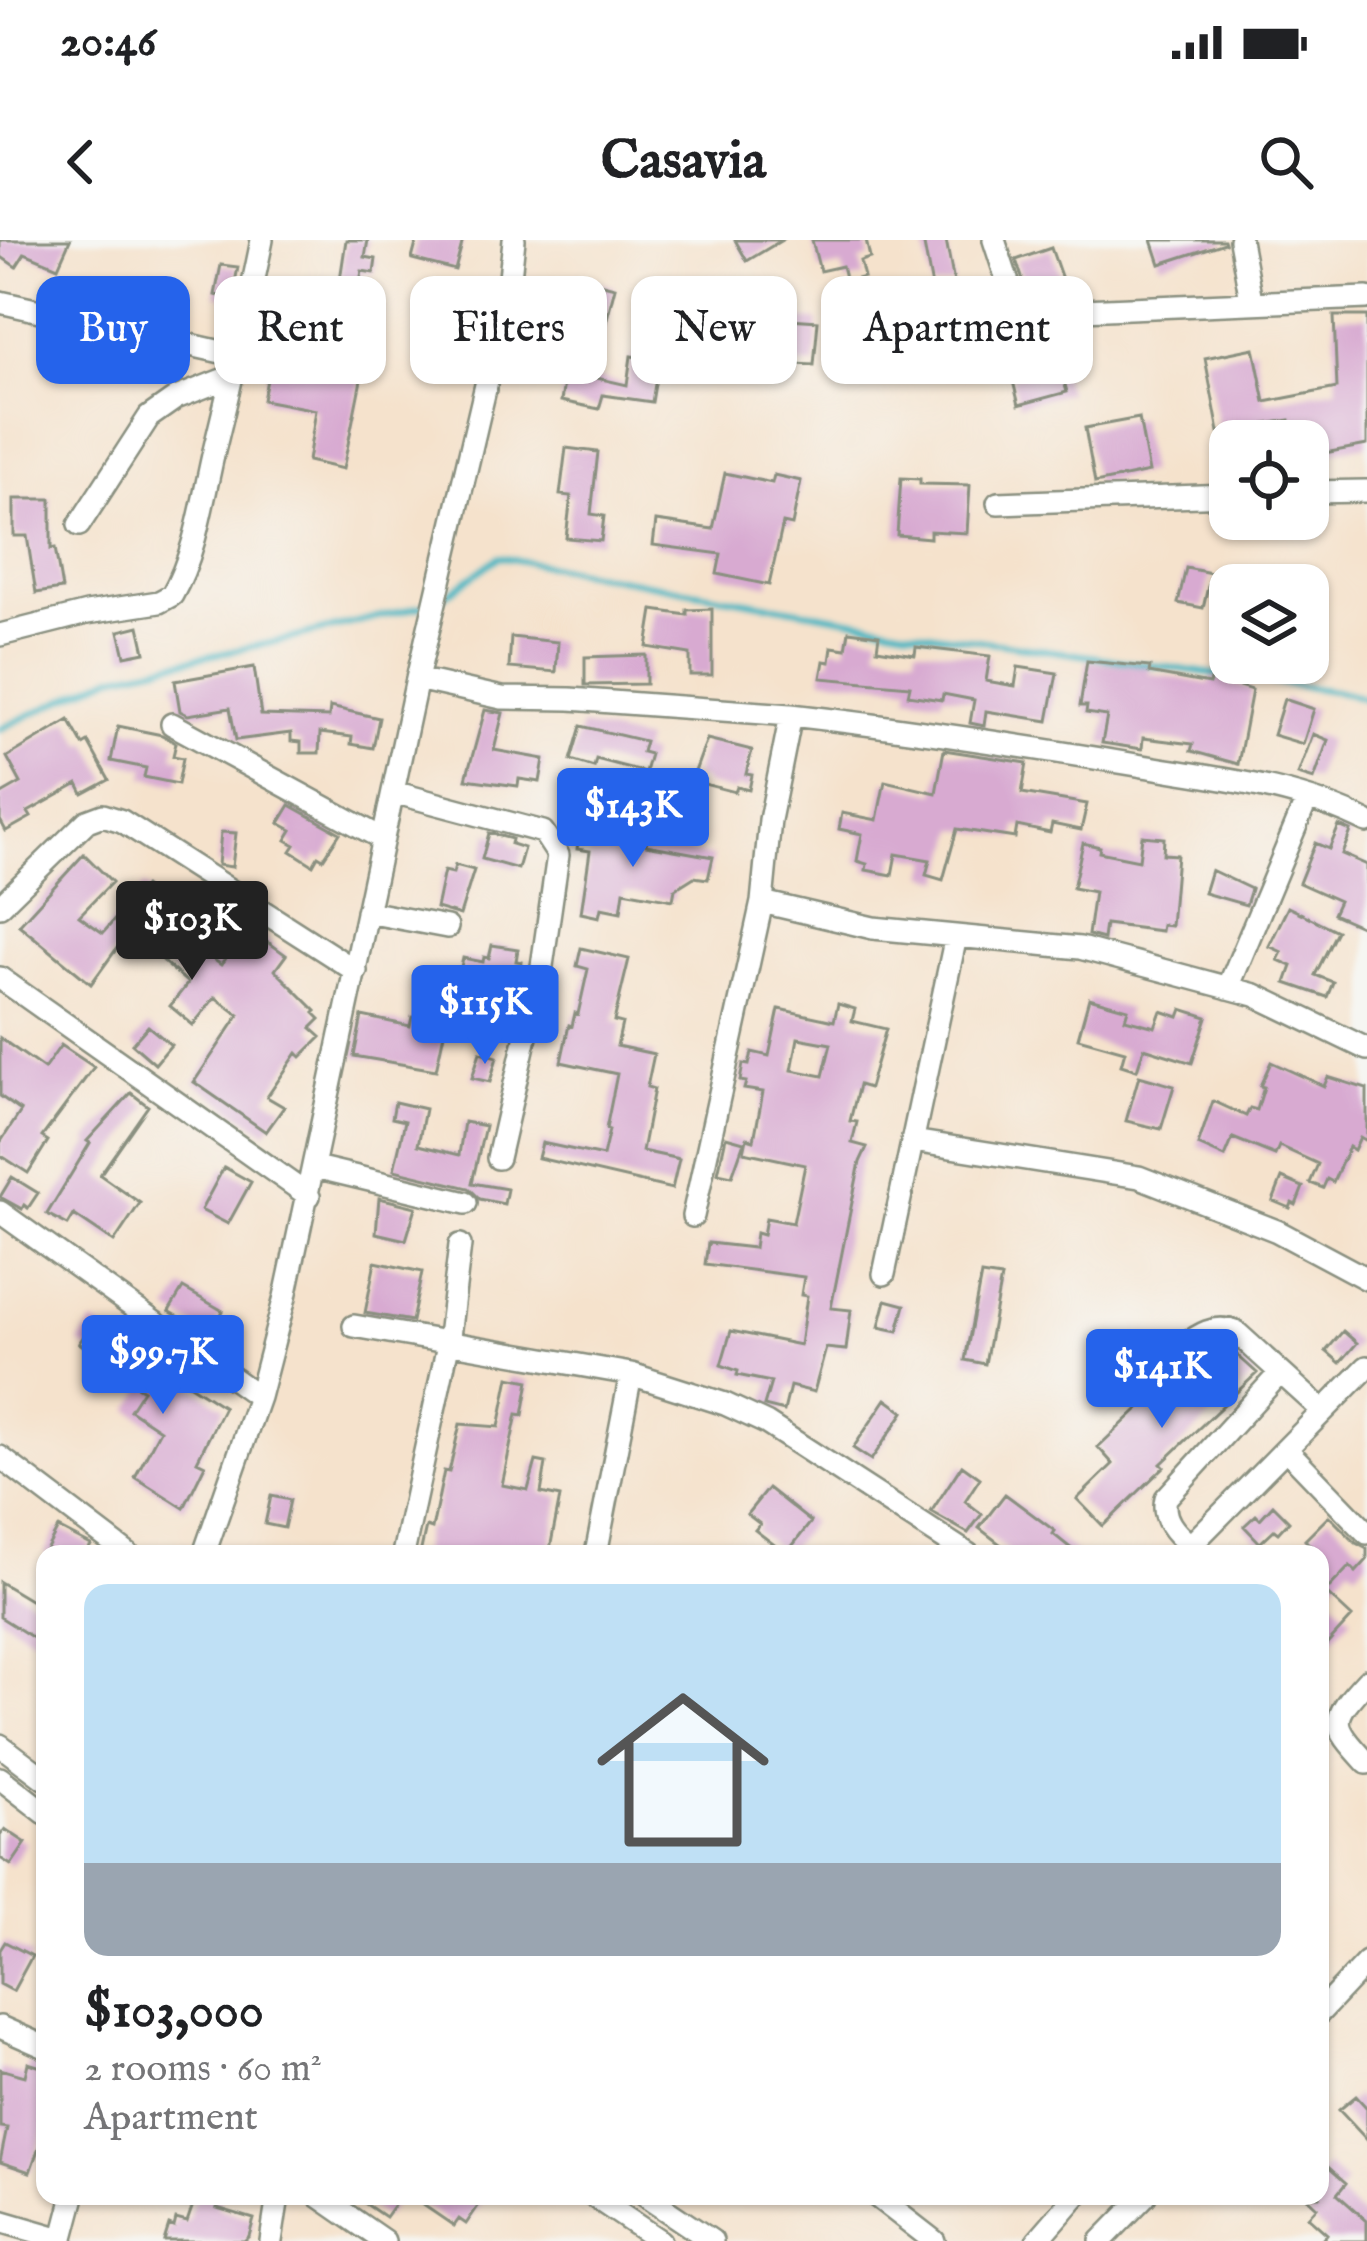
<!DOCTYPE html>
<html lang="en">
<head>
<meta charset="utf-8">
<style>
  body { margin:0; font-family:"IM FELL English",serif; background:#f2f2f2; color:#202124; height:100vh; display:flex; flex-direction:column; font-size:45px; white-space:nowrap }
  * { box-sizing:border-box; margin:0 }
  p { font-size:39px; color:#757577 }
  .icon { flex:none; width:66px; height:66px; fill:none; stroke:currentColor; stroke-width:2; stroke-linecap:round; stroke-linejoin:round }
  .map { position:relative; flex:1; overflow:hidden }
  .sheet { position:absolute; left:36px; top:1305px; width:1293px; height:660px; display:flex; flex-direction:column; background:#fff; border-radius:24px; box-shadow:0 3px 9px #0004 }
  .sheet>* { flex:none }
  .banner { position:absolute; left:36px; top:36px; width:1296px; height:108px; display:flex; gap:24px }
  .tools { position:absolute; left:1209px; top:180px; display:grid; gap:24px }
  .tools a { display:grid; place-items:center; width:120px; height:120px; border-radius:24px; background:#fff; box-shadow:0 3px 9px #0004; font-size:60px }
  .price { position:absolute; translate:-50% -102px; padding:0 27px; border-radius:12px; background:#2563eb; color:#fff; font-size:39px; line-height:78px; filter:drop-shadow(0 3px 6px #0008) }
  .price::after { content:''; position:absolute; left:50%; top:72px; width:36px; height:27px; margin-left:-18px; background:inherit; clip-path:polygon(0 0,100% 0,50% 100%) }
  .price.active { background:#222; color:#fff }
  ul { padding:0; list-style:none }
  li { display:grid; align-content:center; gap:24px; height:636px; padding:0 48px }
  li span { display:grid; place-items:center; height:372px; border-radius:24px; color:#555 }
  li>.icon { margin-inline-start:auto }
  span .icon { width:216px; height:216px; fill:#fffc; stroke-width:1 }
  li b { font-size:51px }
  .pill { padding:0 42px; border-radius:24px; background:#fff; box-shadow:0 3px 9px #0004; font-size:42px; line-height:108px }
  .pill.active { background:#2563eb; color:#fff }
  .status { display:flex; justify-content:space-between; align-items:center; height:84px; padding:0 60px; background:#fff; direction:ltr }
  .status svg { height:33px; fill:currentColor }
  header { display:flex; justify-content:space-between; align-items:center; height:156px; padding:0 48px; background:#fff; font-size:54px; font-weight:700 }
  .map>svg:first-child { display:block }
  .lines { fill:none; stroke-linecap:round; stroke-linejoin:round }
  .stream { stroke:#49b7c3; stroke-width:6 }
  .building { fill:#d8aad1; fill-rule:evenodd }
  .minor-casing { stroke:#8a9080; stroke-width:26 }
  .minor { stroke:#fff; stroke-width:21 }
</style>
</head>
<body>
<div class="status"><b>20:46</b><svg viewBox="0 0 49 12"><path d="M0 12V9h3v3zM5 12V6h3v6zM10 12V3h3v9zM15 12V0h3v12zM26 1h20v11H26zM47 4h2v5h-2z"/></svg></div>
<header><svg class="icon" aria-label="back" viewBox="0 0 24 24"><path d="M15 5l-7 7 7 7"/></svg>Casavia<svg class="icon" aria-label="search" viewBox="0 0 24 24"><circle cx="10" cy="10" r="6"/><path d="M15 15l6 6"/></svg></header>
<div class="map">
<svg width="1367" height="2001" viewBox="0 0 1367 2001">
  <rect width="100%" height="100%" fill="#f6f6f2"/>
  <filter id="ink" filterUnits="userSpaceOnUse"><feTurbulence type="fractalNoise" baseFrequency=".00833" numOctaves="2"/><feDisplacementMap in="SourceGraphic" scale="24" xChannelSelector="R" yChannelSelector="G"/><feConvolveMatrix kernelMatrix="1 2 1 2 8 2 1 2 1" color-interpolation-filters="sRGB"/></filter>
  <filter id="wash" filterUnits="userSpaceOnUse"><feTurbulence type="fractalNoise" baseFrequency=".004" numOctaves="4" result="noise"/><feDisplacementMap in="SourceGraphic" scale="48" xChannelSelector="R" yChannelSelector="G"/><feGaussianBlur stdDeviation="2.7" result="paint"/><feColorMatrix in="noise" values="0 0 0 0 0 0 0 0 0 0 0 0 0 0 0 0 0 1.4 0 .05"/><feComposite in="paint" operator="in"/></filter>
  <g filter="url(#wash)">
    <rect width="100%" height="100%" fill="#f5e2cc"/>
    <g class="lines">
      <path class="stream" d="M442 358 499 317 935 394 1347 453 1367 460
        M0 489 113 436 289 399 430 364"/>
    </g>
    <g id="blocks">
      <path class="building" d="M0 0H70L58 27 25 13 16 27 0 16Z
        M346 0H368L365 17 376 19 374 33 362 31 354 75 335 73Z
        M417 0H463L455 30 412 19Z
        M735 0H782L747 21Z
        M812 0H866L870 18 860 21 864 37 846 42 842 26 820 31Z
        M923 0H946L954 43 932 47Z
        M1152 0H1224L1225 3 1160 24Z
        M1051 8 1062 39 1027 52 1016 20Z
        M221 25 238 27 232 58 215 55Z
        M579 38 615 47 592 137 627 145 631 116 659 120 652 162 603 155 599 169 561 161 574 84 568 83Z
        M1334 76H1367V205L1309 216 1308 201H1294L1290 180 1219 192 1205 118 1254 108 1265 162 1337 148Z
        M759 77 818 81 814 125 755 122Z
        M1055 109 1067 152 1019 165 1012 137 1030 132 1026 117Z
        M270 124 361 140 343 229 308 221 316 170 263 160Z
        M1139 178 1149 232 1095 243 1085 188Z
        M566 208 598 212 591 274 604 276 601 301 566 298 571 256 560 255Z
        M725 233 772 243 774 235 801 241 792 285 783 283 769 345 717 334 721 314 653 305 656 281 713 289Z
        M901 238 920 239V244L970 245 967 293 930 291V298L897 295Z
        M14 259H51V309L55 308 62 349 36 353 27 296H14Z
        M1186 328 1211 333 1203 368 1178 363Z
        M712 369V435H690V414L647 407 653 370 687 375V370Z
        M139 386 145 412 125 416 119 391Z
        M849 391 879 395 877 409 915 415 916 407 990 416 986 441 1015 446 1018 427 1057 433 1048 481 986 471 984 486 970 483 974 460 943 454 942 460 908 455 910 446 821 438 824 421 830 422 832 407 846 409Z
        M511 397 558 402 556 432 509 428Z
        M646 415V444L585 445V417Z
        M1087 421 1150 427 1149 433 1209 444 1211 437 1252 450 1238 524 1191 511 1193 504 1143 498 1142 509 1102 503 1107 476 1086 473 1087 466H1080Z
        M254 427 261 475 329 477 330 467 379 478 373 508 351 504 352 497 320 493 319 513H301V502L291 501V493L236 500 230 468 188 475 180 471 175 441Z
        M1284 459 1314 469 1303 504 1273 495Z
        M485 470 503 473 494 510 544 519 540 542 519 539 518 546 466 539Z
        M69 480 83 505 88 502 109 540 83 554 78 544 28 572 31 577 6 591 0 580V555L21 543 7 517Z
        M118 486 162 495 176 503 173 516 183 518 178 544 144 537 146 528 111 521Z
        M581 486 645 501 642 512 650 514 645 532 596 519 594 527 571 520Z
        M1313 494 1328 500 1314 539 1298 534Z
        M707 499 752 510 746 534 752 535 749 550 737 547 735 552 704 544 705 540 693 537Z
        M944 510 1027 523 1022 553 1087 564 1081 590 1052 584 1050 593 1017 586 1015 598 957 589 943 640 926 635 930 620 896 614 892 635 866 630 867 624 857 621 862 594 839 589 842 573 877 580 885 541 936 553Z
        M290 565 340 593 323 619 318 616 313 625 291 611 295 605 286 600 292 590 279 583Z
        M1339 586 1351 591 1342 614 1367 625V689L1333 674 1339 661 1299 643 1315 603 1329 609Z
        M580 589 647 599 646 605 713 617 708 639 694 637 675 649 673 660 624 651 621 672 601 668 599 677 581 673 590 611 577 609Z
        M221 592 236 593 232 627 218 625Z
        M489 593 512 599 511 604 524 608 518 629 482 619Z
        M1142 596 1164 598 1163 614 1177 615 1171 686 1162 685 1161 691 1105 684 1103 699 1088 695 1094 652 1073 648 1083 603 1100 607 1099 612 1139 620Z
        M84 614 112 642 79 676 103 693 144 646 174 672 189 655 214 676 191 703 221 725 249 688 286 715 275 730 316 771 314 773 320 779 311 788 321 797 301 817 297 813 267 857 284 867 266 892 194 842 239 775 215 757 193 785 170 766 188 743 142 703 137 708 125 697 91 744 19 685Z
        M455 625 474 630 460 675 436 668 444 631 453 633Z
        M1211 630 1251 649 1246 665 1204 653Z
        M1288 667 1337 691 1315 735 1333 742 1327 757 1286 743 1292 726 1278 720 1282 712 1269 706Z
        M492 705 518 709 516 721 522 722 518 742 500 739 486 793 446 784 436 830 354 816 362 776 410 786 412 777 427 780 431 761 452 766 463 718 483 722 484 717 489 718Z
        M581 708 629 719 614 781 622 783 617 806 654 814 647 847 654 849 642 911 679 919 672 949 538 918 542 903 603 916 609 890 606 889 617 834 561 822 569 785 572 786 575 773 578 774 588 729 577 726Z
        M1089 758 1128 769 1125 779 1155 787 1161 771 1179 777 1182 769 1207 777 1192 823 1144 808 1137 830 1121 825 1125 811 1078 798Z
        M838 764 855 769 852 781 886 789 869 848 859 845 850 881 857 882 852 903 867 907 860 922 831 1068 851 1070 846 1110 826 1108 814 1152 790 1146 784 1171 764 1166 771 1142 737 1135 738 1131 721 1125 731 1091 800 1105 807 1056 801 1055 804 1037 705 1024 708 1003 754 1008 756 993 763 995 766 978 793 983 805 925 744 912 747 898 754 900 763 852 744 849 746 842 740 841 743 824 749 825 752 812 769 816 779 769 834 781ZM798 798 831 804 823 836 792 830Z
        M148 786 171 805 155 824 132 804Z
        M0 798 44 829 61 805 94 827 42 897 48 901 28 933 0 915V903L21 871 0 856Z
        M480 812 497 817 490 842 472 838Z
        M1271 822 1324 846 1328 837 1367 849V901L1360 897 1354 910 1349 907 1333 942 1327 939 1323 948 1310 943 1318 924 1279 906 1275 915 1233 898 1225 917 1198 905 1213 861 1246 876 1250 868 1257 870 1264 847 1260 846Z
        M1139 836 1174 846 1161 889 1126 881Z
        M131 853 148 866 100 935 140 963 114 1002 74 975 68 985 47 974 90 903 87 901Z
        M395 862 425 869 418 905 459 915 464 882 485 886 472 943 507 949 504 964 480 959 469 948 394 930 405 881 392 878Z
        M726 897 744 902 732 936 718 933Z
        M224 927 251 942 228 984 201 970Z
        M12 937 38 953 28 968 24 965 22 969 0 957Z
        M1282 938 1303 947 1296 965 1292 963 1290 968 1273 961Z
        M379 958 416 967 406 1000 376 993Z
        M375 1022 422 1032 412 1081 365 1073Z
        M981 1035 1001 1038 985 1124 965 1120Z
        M183 1048 223 1071 209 1094 169 1071Z
        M886 1060 905 1065 898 1091 879 1087Z
        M93 1083 224 1167 197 1221 205 1225 184 1268 135 1237 160 1190 130 1170 143 1150 130 1142 132 1138 79 1103Z
        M1343 1091 1357 1103 1340 1123 1326 1111Z
        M1226 1105 1257 1133 1161 1224 1164 1227 1103 1286 1077 1259 1113 1224 1098 1207 1175 1134 1185 1143Z
        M509 1137 529 1141 523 1175 517 1174 502 1245 528 1250 536 1221 546 1223 541 1253 560 1257 549 1314H420L426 1287 432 1289 444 1231 449 1232 460 1184 499 1187Z
        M886 1159 904 1172 871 1220 853 1208Z
        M962 1225 980 1238 965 1261 982 1274 968 1293 931 1272Z
        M768 1248 811 1282 786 1314 755 1290 760 1284 747 1274Z
        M1005 1254 1055 1291 1053 1294 1078 1314H1013L979 1288Z
        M271 1256 290 1260 284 1288 265 1284Z
        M1273 1265 1289 1281 1278 1293 1274 1290 1260 1303 1244 1286 1256 1275 1260 1279Z
        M1329 1276 1356 1303 1367 1309V1320L1356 1332 1350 1326 1325 1352 1352 1377 1320 1412V1314H1313L1316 1311 1305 1300Z
        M58 1288 91 1305 86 1314H44Z
        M0 1342 45 1369V1383L35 1399 0 1377Z
        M5 1589 26 1603 11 1625 0 1618V1596Z
        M5 1702 32 1716 13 1751 0 1744V1710Z
        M28 1823 45 1828V1890L30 1932 0 1922 7 1888 0 1887V1829L25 1836Z
        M1356 1856 1367 1868V1900L1339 1870Z
        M1327 1926 1346 1943 1337 1954 1367 1981V2001H1321L1327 1994 1308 1977 1317 1967 1305 1956H1320V1934Z
        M196 1956H221L217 1968 254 1979 249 1996 244 2001H164L169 1985 174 1987 176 1979 187 1982Z
        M354 1956H400L385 1977Z
        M410 1956H485L466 1984 459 1979 454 1986Z"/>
    </g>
  </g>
  <g filter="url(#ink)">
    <use href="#blocks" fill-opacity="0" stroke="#8a9080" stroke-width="3"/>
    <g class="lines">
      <g class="minor-casing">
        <path id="minor" d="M994 0 1014 61 1020 69 1034 72 1367 58
          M1240 0 1251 60
          M0 62 239 116
          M1308 252 1367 251
          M998 263 1230 255
          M79 285 149 177 176 158 232 136
          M0 395 87 373 159 362 172 355C196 313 203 258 214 211 231 141 248 71 262 0
          M417 439 502 458 570 459 791 475 770 580 762 662 873 688 1080 708 1255 755 1367 809
          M791 475C907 488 1022 506 1137 525 1214 538 1296 546 1367 582
          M172 484 383 599
          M393 552 543 592 558 615 542 726 498 918
          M0 666 87 581 103 575 122 581 356 731
          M367 672 447 687
          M0 738 309 956
          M1228 748 1307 559
          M913 901 1139 937 1277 991 1367 1039
          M315 927 466 963
          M0 972 259 1157
          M693 976 762 662
          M884 1034 956 696
          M354 1086 631 1134 725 1164 766 1183 968 1314
          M1172 1114C1193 1100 1210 1082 1236 1092L1323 1171
          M1288 1211 1367 1293
          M0 1217 128 1314
          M1190 1305C1175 1293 1161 1278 1166 1258L1280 1133
          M204 1314 259 1157 285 1057 417 439 509 47 514 0
          M403 1314 448 1105 460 1005
          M596 1314 631 1134
          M1182 1314 1367 1127
          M1367 1440C1330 1480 1330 1483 1367 1523
          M0 1505 45 1539
          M0 1538 45 1573
          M1320 1772 1367 1722
          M0 1787 45 1807
          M319 1956 384 2001
          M593 1956 660 2001
          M645 1956 712 2001
          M876 1956 934 2001
          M0 1981 62 1999
          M62 2001 74 1956
          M271 2001 278 1956
          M1037 2001 1076 1956
          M1101 2001 1145 1956"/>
      </g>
      <use href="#minor" class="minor"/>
    </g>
  </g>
</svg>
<div class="tools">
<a><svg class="icon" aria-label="locate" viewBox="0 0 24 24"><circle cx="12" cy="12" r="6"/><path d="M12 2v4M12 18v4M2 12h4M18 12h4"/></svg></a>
<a><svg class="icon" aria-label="layers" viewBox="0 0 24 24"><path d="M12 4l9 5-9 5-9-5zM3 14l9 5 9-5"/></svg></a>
</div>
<b class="price" style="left:633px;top:630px">$143K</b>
<b class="price active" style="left:192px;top:743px">$103K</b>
<b class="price" style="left:485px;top:827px">$115K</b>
<b class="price" style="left:163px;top:1177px">$99.7K</b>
<b class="price" style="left:1162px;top:1191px">$141K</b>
<div class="banner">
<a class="pill active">Buy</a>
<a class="pill">Rent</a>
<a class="pill">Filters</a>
<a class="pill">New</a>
<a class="pill">Apartment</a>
</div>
<section class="sheet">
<ul>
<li><span style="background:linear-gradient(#bfe0f5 75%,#9aa5b1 0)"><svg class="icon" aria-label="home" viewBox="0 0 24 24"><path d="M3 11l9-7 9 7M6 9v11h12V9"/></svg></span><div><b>$103,000</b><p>2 rooms · 60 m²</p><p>Apartment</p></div></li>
</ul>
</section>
</div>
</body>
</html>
